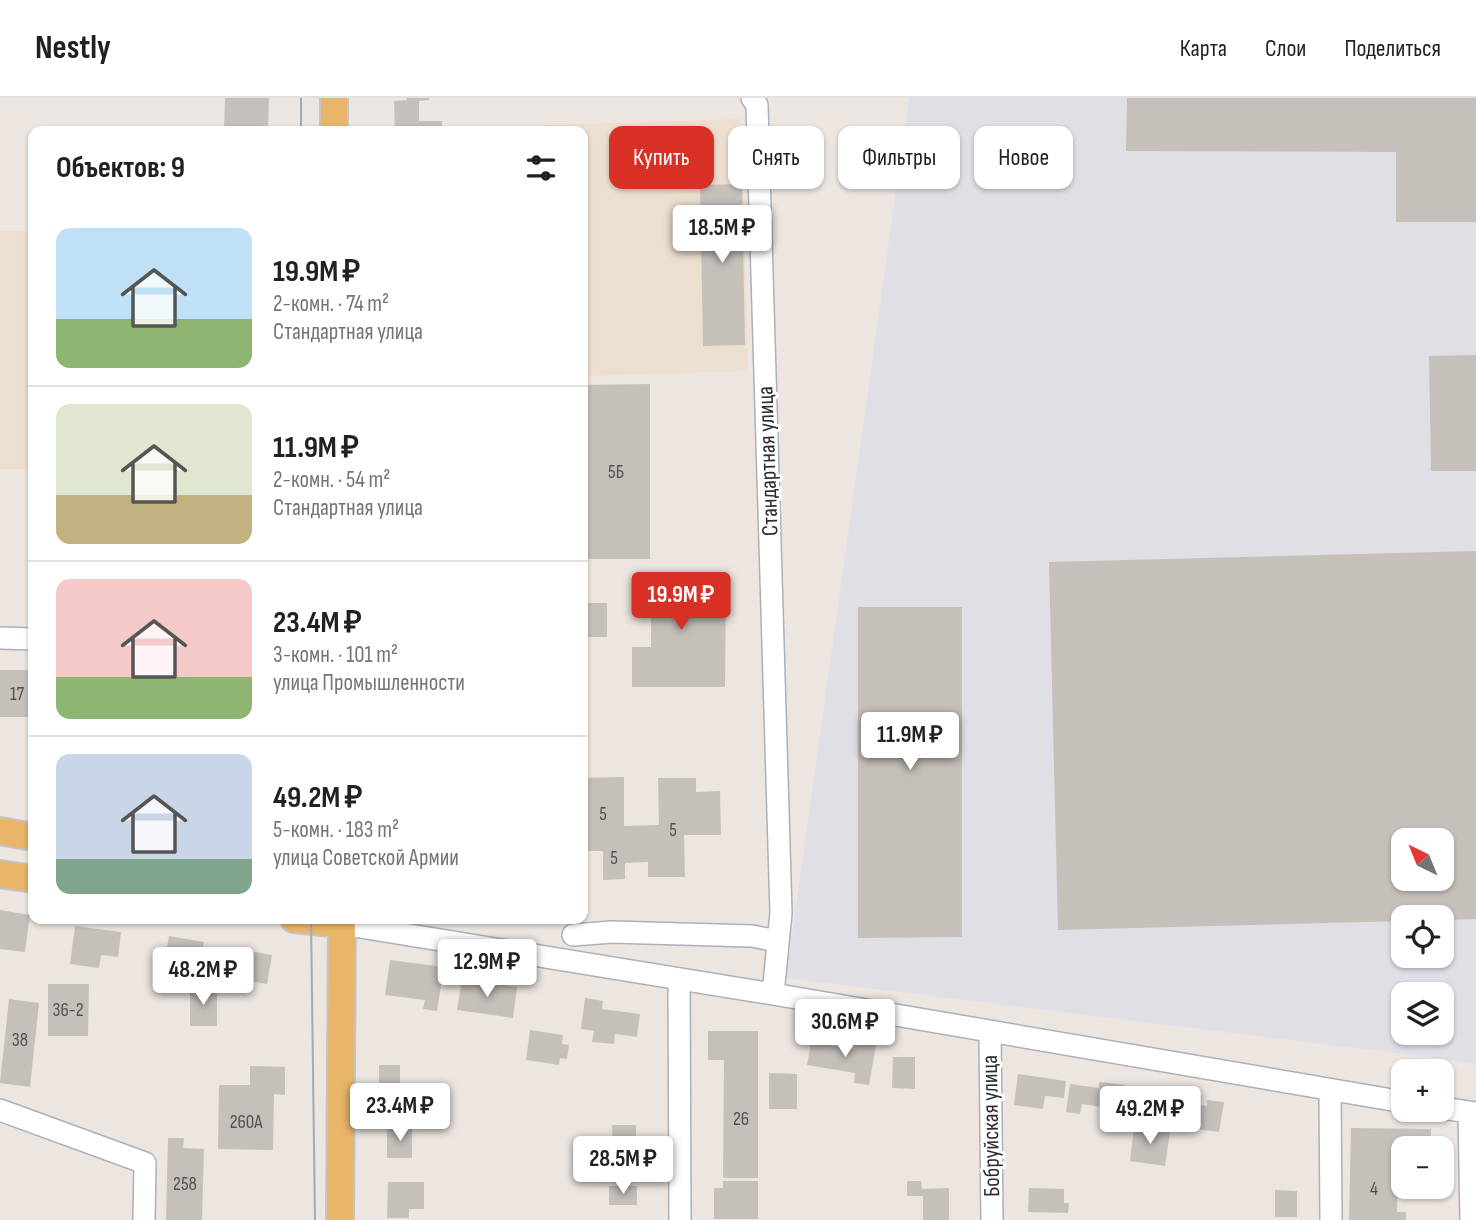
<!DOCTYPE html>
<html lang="ru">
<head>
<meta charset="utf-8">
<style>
  body { margin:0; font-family:"Sofia Sans Condensed",sans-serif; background:#f6f6f6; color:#202124; height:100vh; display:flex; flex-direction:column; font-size:26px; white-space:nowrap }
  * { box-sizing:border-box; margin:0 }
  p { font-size:23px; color:#757577 }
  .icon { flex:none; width:38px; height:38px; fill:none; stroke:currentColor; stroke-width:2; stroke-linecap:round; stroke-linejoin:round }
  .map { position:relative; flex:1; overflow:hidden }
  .side { position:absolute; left:28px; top:28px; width:560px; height:798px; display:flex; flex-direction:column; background:#fff; border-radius:14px; box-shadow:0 2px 5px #0004 }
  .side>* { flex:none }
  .top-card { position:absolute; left:609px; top:28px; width:665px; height:63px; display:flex; gap:14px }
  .needle { width:46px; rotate:317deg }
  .fabs { position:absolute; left:1391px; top:730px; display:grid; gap:14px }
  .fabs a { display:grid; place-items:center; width:63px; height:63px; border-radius:14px; background:#fff; box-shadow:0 2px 5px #0004; font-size:35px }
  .price { position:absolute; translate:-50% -60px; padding:0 16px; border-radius:7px; background:#fff; color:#222; font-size:23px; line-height:46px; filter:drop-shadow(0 2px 4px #0008) }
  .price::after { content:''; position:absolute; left:50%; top:42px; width:21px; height:16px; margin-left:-10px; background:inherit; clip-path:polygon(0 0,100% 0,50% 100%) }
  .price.active { background:#d93025; color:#fff }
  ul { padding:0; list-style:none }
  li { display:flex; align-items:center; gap:21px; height:175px; padding:0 28px }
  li+li { border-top:2px solid #e0e0e0 }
  li span { display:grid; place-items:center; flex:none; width:196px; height:140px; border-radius:14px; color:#555 }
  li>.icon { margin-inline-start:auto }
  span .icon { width:84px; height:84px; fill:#fffc; stroke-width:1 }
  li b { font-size:30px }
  h2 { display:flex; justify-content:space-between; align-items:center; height:84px; padding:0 28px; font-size:30px }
  .tag { padding:0 24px; border-radius:14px; background:#fff; box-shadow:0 2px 5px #0004; font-size:24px; line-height:63px }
  .tag.active { background:#d93025; color:#fff }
  header { display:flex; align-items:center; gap:42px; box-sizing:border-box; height:98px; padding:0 35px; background:#fff; border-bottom:2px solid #e0e0e0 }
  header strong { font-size:33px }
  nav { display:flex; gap:38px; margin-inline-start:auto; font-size:24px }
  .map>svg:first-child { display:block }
  .industrial { fill:#e0dfe6; fill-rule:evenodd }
  .education { fill:#eddfd0 }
  .building { fill:#c6c0bb; fill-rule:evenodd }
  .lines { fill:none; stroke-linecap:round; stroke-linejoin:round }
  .minor-casing { stroke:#acb0b7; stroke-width:24 }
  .major-casing { stroke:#c4c4c4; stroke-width:30 }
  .minor { stroke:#fff; stroke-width:21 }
  .major { stroke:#e8b569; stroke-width:26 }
  .tram { stroke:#a2a8b5; stroke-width:2 }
  .labels { text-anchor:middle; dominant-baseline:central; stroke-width:6; stroke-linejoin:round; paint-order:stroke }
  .number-label { font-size:19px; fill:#525150 }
  .street-label { font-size:23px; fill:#2c2c2c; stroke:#fff }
</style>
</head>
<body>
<header>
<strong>Nestly</strong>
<nav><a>Карта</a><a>Слои</a><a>Поделиться</a></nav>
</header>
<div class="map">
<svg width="1476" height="1122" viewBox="0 0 1476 1122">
  <rect width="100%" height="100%" fill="#ede5e0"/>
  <path class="industrial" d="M909 0H1476V965L786 880ZM1404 742H1442V780H1404ZM1404 819H1442V858H1404ZM1404 896H1442V934H1404Z"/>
  <path class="education" d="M741 21 748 273 583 278V33H547V27Z
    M0 133H33V371H0Z"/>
  <path class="building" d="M225 0H269L268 33H224Z
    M407 0H429V2L419 3V23H442V33H395L394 3 407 2Z
    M1127 0H1476V124H1396V54L1126 53Z
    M742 86 745 247 703 248 700 87Z
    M1476 257V373H1431L1429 258Z
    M650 286V461H583V287Z
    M1476 453V821L1442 822V819H1404V823L1058 832 1049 464ZM1404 742H1442V780H1404Z
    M632 479H726L725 589H632V549H651V516L632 517Z
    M583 505H607V539H583Z
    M858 509H962V839L858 840Z
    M0 572H33V619H0Z
    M624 679V728L659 727 658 680H696V694L720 693 721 737H684L685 779H648V764L625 765V781L603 782V753H583V680Z
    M0 812 30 817 25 854 0 851Z
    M75 828 121 834 118 859 101 857 99 870 70 866Z
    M169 838 204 844 199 871 164 865Z
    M238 851 272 857 267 886 244 882 245 875 235 873Z
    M390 862 444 869 437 913 423 911 425 902 385 897Z
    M462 881 517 889 513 920 457 912Z
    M48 886H89L88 938H48Z
    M190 889H217V928H190Z
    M585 900 603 903 602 911 640 916 637 939 615 936 614 946 592 944 594 933 581 931Z
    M9 901 39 905 30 989 0 985Z
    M530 932 563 937 562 946 569 947 567 961 560 960 559 967 526 962Z
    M708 933H758V1080H723L724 962H708Z
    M811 944 854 951 855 944 876 947 869 987 854 985 855 975 807 967Z
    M893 959H915V991L892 990Z
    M379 967H400V1006H412V1025H379Z
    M250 968 285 969V997L274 996 273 1052 218 1051 219 987H250Z
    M769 975 797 976V1011H769Z
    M1018 976 1066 983 1064 1000 1045 998 1043 1011 1014 1007Z
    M1099 984 1125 987 1121 1012 1082 1006 1080 1016 1066 1014 1070 986 1099 990Z
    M1207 1002 1224 1004 1219 1034 1187 1030 1190 1006 1207 1008Z
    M612 1027H636V1052H626V1056H613Z
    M1134 1029 1170 1034 1165 1068 1130 1063Z
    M387 1030H412V1060H387Z
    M1351 1030 1431 1031V1050H1404V1068H1398L1397 1114H1406V1122H1349Z
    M168 1040H184L183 1050 204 1051 202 1122H166Z
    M723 1083H758V1121H714V1090H723Z
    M907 1083H921L922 1091 949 1090V1122H923V1098H907Z
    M388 1084H424V1111H409V1120H387Z
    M609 1088H637V1107H609Z
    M1029 1090 1064 1091V1105H1069L1068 1115 1028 1114Z
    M1275 1092 1297 1093V1119H1275Z"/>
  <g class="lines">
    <g class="minor-casing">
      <path id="minor" d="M752 0 757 7 781 815 773 896
        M0 540 33 541
        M342 826 773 896 1404 1004
        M573 837 612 834 752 838 777 843
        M679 881 680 1122
        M990 934 992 1122
        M1330 993 1331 1122
        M1442 1010 1476 1015
        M0 1012 145 1065 144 1122
        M1469 1014 1471 1122"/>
    </g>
    <g class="major-casing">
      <path id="major" d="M334 0V33
        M0 733 33 739
        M0 776 33 781
        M294 821 342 826
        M340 1122 342 821"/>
    </g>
    <use href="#minor" class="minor"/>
    <use href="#major" class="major"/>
    <path class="tram" d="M301 0V33
      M311 821 315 1122"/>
  </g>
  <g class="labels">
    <g class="number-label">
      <text x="616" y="374">5Б</text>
      <text x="17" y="596">17</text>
      <text x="603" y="716">5</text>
      <text x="673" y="732">5</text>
      <text x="614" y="760">5</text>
      <text x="68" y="912">36-2</text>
      <text x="20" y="942">38</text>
      <text x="741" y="1021">26</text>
      <text x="246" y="1024">260А</text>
      <text x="185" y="1086">258</text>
      <text x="1374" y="1091">4</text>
    </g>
    <g class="street-label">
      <text transform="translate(768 363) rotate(-92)">Стандартная улица</text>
      <text transform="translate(991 1028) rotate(-91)">Бобруйская улица</text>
    </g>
  </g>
</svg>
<div class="fabs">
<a><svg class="needle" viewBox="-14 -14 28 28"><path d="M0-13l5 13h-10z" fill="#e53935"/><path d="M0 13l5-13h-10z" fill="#757577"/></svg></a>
<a><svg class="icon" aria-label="locate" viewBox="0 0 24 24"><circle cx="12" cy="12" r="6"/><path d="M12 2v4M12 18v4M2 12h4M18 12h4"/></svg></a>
<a><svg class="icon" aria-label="layers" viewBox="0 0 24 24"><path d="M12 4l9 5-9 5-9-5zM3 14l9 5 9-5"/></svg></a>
<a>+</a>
<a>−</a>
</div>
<b class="price" style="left:722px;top:167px">18.5M ₽</b>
<b class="price active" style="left:681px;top:534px">19.9M ₽</b>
<b class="price" style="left:910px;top:674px">11.9M ₽</b>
<b class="price" style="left:487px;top:901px">12.9M ₽</b>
<b class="price" style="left:203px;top:909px">48.2M ₽</b>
<b class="price" style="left:845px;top:961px">30.6M ₽</b>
<b class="price" style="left:400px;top:1045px">23.4M ₽</b>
<b class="price" style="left:1150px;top:1048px">49.2M ₽</b>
<b class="price" style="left:623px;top:1098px">28.5M ₽</b>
<div class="top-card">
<a class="tag active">Купить</a>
<a class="tag">Снять</a>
<a class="tag">Фильтры</a>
<a class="tag">Новое</a>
</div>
<section class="side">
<h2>Объектов: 9<svg class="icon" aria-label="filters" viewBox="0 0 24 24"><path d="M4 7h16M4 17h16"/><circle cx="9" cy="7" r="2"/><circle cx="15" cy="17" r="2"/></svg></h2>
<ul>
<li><span style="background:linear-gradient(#bfe0f5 65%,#8fb573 0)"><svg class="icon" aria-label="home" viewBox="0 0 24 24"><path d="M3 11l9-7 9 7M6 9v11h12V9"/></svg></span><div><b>19.9M ₽</b><p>2-комн. · 74 m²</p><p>Стандартная улица</p></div></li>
<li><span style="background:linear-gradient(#dfe7d0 65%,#c2b280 0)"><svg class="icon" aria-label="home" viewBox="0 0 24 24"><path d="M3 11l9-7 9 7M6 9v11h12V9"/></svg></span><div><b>11.9M ₽</b><p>2-комн. · 54 m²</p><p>Стандартная улица</p></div></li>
<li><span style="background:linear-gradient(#f6c9c9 70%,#8fb573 0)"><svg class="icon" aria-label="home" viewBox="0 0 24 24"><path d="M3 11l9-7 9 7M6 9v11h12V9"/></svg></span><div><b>23.4M ₽</b><p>3-комн. · 101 m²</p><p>улица Промышленности</p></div></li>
<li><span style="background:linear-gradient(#c9d6e8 75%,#7fa58c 0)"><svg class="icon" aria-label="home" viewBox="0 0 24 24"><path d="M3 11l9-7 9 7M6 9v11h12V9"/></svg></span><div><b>49.2M ₽</b><p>5-комн. · 183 m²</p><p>улица Советской Армии</p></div></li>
</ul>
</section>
</div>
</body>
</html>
